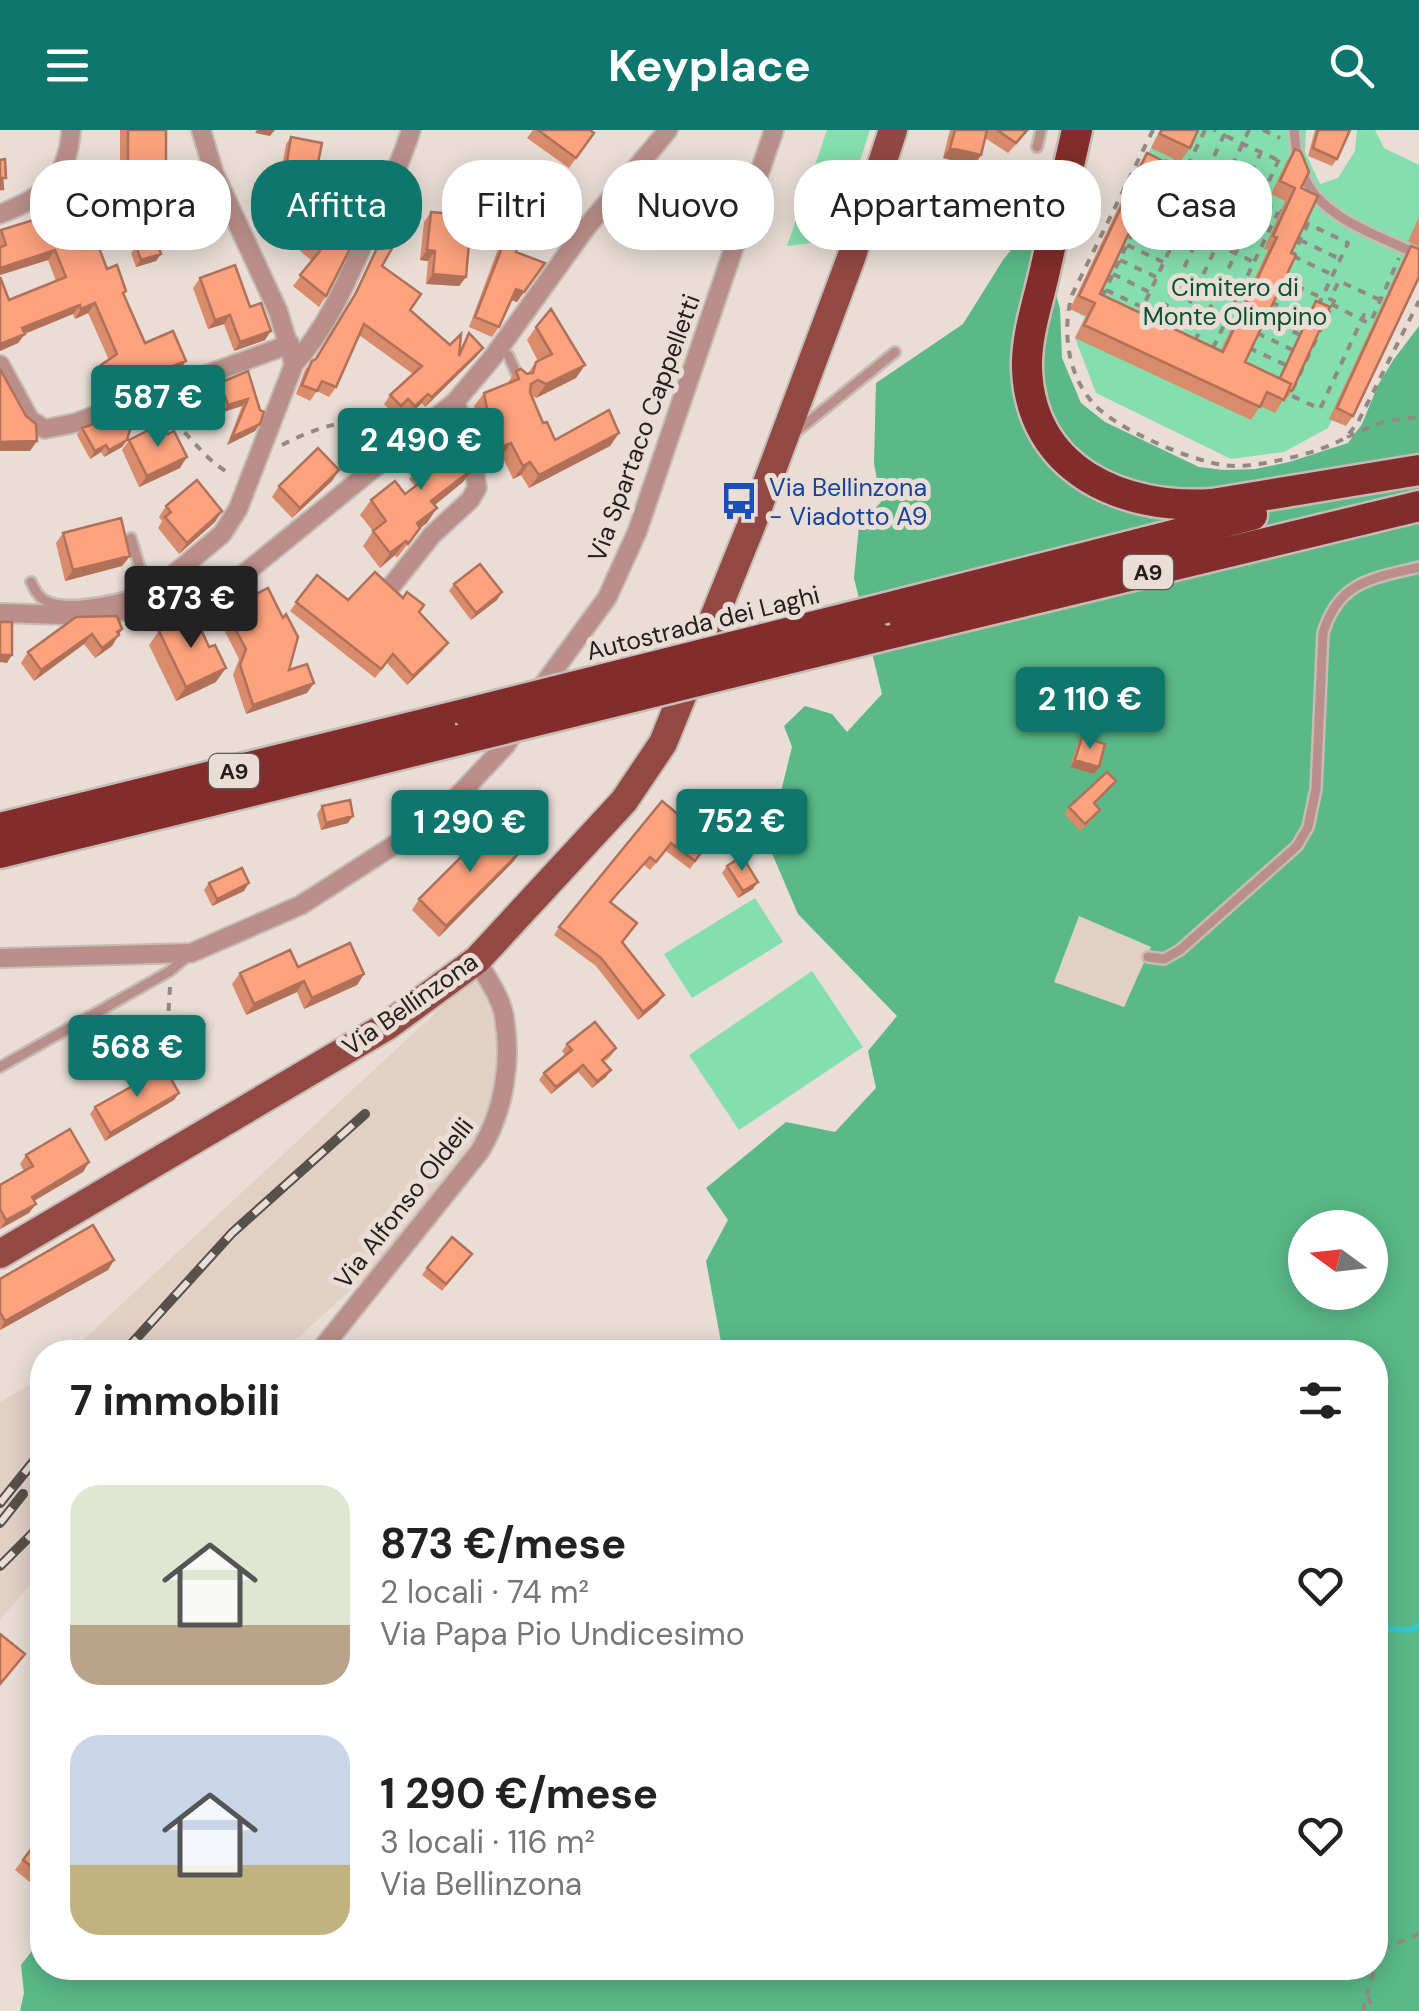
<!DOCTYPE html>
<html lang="it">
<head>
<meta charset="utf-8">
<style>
  body { margin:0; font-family:"DM Sans",sans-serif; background:#f2f2f2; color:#222; height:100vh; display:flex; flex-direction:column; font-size:38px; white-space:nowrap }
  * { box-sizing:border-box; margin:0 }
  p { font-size:32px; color:#767676 }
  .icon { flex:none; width:55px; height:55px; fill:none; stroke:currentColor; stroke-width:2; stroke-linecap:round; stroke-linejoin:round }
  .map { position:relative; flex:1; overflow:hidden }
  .details { position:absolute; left:30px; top:1210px; width:1358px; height:640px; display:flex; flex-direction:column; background:#fff; border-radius:40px; box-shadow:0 5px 25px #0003 }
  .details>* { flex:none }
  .top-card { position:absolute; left:30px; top:30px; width:1360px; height:90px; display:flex; gap:20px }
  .needle { width:65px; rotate:285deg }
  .controls { position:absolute; left:1288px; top:1080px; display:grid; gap:20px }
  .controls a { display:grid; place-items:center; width:100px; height:100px; border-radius:50%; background:#fff; box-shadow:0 5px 25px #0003; font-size:50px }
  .price { position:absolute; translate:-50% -85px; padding:0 22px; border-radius:10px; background:#0f766e; color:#fff; font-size:32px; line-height:65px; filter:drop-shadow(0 2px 5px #0008) }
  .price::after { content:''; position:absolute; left:50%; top:60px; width:30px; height:22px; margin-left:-15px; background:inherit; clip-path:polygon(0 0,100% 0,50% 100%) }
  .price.selected { background:#222; color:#fff }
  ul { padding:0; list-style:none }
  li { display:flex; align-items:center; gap:30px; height:250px; padding:0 40px }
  li span { display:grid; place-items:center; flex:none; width:280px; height:200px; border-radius:30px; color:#555 }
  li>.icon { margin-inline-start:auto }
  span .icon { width:120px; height:120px; fill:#fffc; stroke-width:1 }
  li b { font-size:42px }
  h2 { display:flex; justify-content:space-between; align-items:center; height:120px; padding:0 40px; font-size:42px }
  .chip { padding:0 35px; border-radius:40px; background:#fff; box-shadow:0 5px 25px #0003; font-size:35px; line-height:90px }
  .chip.selected { background:#0f766e; color:#fff }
  header { display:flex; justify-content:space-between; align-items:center; height:130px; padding:0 40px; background:#0f766e; color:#fff; font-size:45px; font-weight:700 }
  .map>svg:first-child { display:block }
  .built { fill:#e2d0c5 }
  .green { fill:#85dead }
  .forest { fill:#5ab987; fill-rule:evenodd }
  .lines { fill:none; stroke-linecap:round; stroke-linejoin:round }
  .stream { stroke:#35c8cc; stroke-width:6 }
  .service-casing { stroke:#c6bbb5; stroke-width:14 }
  .minor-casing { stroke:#c6bbb5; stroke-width:22 }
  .primary-casing { stroke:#c6bbb5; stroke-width:32 }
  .motorway-casing { stroke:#c6bbb5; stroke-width:35 }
  .path { stroke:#928984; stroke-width:4; stroke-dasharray:8 8; stroke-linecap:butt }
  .service { stroke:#ba8f8a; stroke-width:9 }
  .minor { stroke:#ba8f8a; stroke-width:18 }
  .primary { stroke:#924944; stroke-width:28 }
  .motorway { stroke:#822d2b; stroke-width:30 }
  .rail-casing { stroke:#57514c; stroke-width:10 }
  .rail { stroke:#e9ddd6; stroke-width:6; stroke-dasharray:19; stroke-linecap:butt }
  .motorway-bridge-casing { stroke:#c6bbb5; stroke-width:35; stroke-linecap:butt }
  .motorway-bridge { stroke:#822d2b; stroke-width:30 }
  .wall { fill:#d98b6c }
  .shaded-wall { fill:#b07158 }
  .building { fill:#fca27e; stroke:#b07158; stroke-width:2.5 }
  .labels { text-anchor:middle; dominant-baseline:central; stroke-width:10; stroke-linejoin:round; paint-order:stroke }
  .shield { fill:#e9ddd6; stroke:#5f5954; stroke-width:2.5 }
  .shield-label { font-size:22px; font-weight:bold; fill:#24201d }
  .park-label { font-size:25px; fill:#075434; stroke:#e9ddd6 }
  .street-label { font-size:25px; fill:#24201d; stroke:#e9ddd6 }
  .transit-label { font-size:25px; fill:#164399; stroke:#e9ddd6; text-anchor:start }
</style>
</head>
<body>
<header><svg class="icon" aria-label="menu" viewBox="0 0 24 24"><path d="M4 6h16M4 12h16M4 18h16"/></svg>Keyplace<svg class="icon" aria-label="search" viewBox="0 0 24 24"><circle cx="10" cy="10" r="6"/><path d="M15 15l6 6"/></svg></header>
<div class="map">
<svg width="1419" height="1881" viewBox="0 0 1419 1881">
  <rect width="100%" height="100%" fill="#e9ddd6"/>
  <path class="built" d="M1079 786 1152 817 1124 877 1053 852Z
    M476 845 504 882 495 996 415 1102 282 1222H70Z
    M42 1248V1441L0 1490V1272Z"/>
  <path class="green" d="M827 0H870L834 110 787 116Z
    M1160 0H1306L1305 22 1320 54 1338 48 1355 21 1357 0H1375L1384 18 1419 35V137L1346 296 1332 290 1328 298 1284 322 1231 329 1096 263 1075 208 1085 187 1070 179Z
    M755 768 783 812 692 868 664 824Z
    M812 841 863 917 739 1000 689 925Z"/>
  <path class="forest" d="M1035 90 1060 179 1062 228 1081 273 1105 292 1199 337 1224 340 1255 339 1289 332 1348 313 1362 294 1378 255 1394 229 1419 196V1881H20L24 1863 21 1835 42 1808V1838H1375V1222H683L695 1212H721L706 1131 728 1090 706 1058 786 992 835 1002 876 958 868 921 897 886 798 784 768 714 792 617 784 596 805 576 832 584 847 602 882 564 854 448 859 395 881 372 874 333 876 253 963 194 1003 130ZM1079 786 1151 817 1124 877 1054 852ZM1305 1098H1370V1162H1305Z"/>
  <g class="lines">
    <path class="stream" d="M1375 1498 1409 1500 1419 1496"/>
    <g class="service-casing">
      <path id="service" d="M1294 0 1297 27
        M1037 17 1041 0
        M1302 42C1318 87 1375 104 1415 123
        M508 225 519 249
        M797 301 895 222
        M131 408 147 462
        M31 452C35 460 38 467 46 471 74 485 138 463 168 457
        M1148 827 1164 829 1180 820 1297 716 1308 697 1316 659 1323 503C1339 451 1371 449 1419 437
        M0 937 170 841 189 825"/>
    </g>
    <g class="minor-casing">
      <path id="minor" d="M201 0 214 43 278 181 294 234 238 379 222 404 172 446 168 457 171 470C189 487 211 469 228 457L455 272 493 227 585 99 668 0
        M0 84C44 67 68 50 71 0
        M294 234C330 195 351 141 373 93 387 62 401 32 411 0
        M0 235 30 290 45 299 75 293 290 214
        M393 454 432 405 470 370 477 358 471 320 455 272
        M0 483 98 486 171 470
        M535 566 607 468 637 402 774 0
        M0 828 191 823 301 775 399 712 454 670 506 615 519 593
        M319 1222 480 1021C504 981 512 932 504 886 501 867 486 847 477 830"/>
    </g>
    <g class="primary-casing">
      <path id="primary" d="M0 1124 387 896 477 830 624 671 663 613 751 396 851 128 893 0"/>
    </g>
    <g class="motorway-casing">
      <path id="motorway" d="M1077 0C1066 50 1054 99 1043 149 1036 178 1026 209 1027 239 1031 341 1123 380 1212 374L1419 340
        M886 478 1252 385
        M877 507 1419 376
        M0 698 468 583
        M0 723 459 610"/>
    </g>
    <path class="path" d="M1153 0 1072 165C1062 200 1067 244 1093 273 1114 298 1191 331 1224 335 1250 340 1320 323 1343 309 1349 305 1354 297 1358 292L1419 171
      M1263 0 1280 8
      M1226 6 1280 31
      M1143 80 1252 131
      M1162 89 1187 37 1284 83
      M1302 91 1348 113 1318 176
      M1134 100 1170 117
      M1300 110 1340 129
      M1127 115 1163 132
      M1293 126 1333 145
      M1291 129 1308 94
      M1120 130 1156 147
      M1113 144 1149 162
      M1282 149 1322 168
      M1106 160 1142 177
      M1102 167 1168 28 1187 37 1205 0
      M1380 170 1339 151 1330 169 1334 171 1290 265 1320 279 1364 185 1372 189 1399 128
      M1271 172 1308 190
      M1331 174 1372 195
      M1139 185 1224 5 1214 0
      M1264 187 1300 205
      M1157 195 1249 0
      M1176 202 1261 22
      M1257 203 1293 220
      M1195 211 1281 25
      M1213 218 1278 82
      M1249 218 1286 235
      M160 282C188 298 201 329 231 344
      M1347 307 1385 291 1419 287
      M282 315C320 295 359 285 402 290
      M170 857 168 890 178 895H214
      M1368 1867 1374 1881
      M1363 1881 1370 1851 1385 1818 1419 1804"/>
    <use href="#service" class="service"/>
    <use href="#minor" class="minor"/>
    <use href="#primary" class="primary"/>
    <use href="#motorway" class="motorway"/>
    <g class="rail-casing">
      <path id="rail" d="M124 1222 232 1103 365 984
        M0 1373 42 1321
        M0 1393 23 1364
        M0 1436 42 1394"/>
    </g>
    <use href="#rail" class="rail"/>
    <g class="motorway-bridge-casing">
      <path id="motorway-bridge" d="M468 583 886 478
        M459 610 877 507"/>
    </g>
    <use href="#motorway-bridge" class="motorway-bridge"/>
  </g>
  <path class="wall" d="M120 0H166L159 43H120Z
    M533 0H590L594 3 569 38 527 8Z
    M950 0H1029L1008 23 985 8 981 25 974 36 943 28Z
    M1160 0H1198L1190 18 1180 32 1151 18Z
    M1315 0H1350L1337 29 1332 36 1308 26Z
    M291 7 311 50 281 44 286 14Z
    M1295 19 1301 58 1291 123 1245 232 1279 248 1311 178 1316 171 1292 261 1287 268 1285 267 1275 283 1260 276 1251 290 1075 208 1086 186 1070 179 1138 36 1147 23 1100 164 1221 220 1268 120 1264 119 1285 71 1271 64 1286 32Z
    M496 53 513 79 495 83 491 60Z
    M394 82 382 136 410 180 450 215 460 219 469 203 483 218 476 227 425 277 422 273 408 286 402 278 394 285 384 274 390 265 413 244 359 205 336 257 329 267 317 261 310 271 296 264 305 240 312 231 315 229 350 173 388 91Z
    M431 82 508 106 469 111 466 147 459 156 426 154 428 131 420 130 424 92Z
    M1419 87V117L1408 111Z
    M44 90 74 115 107 139 126 161 124 165 145 213 179 241 104 269 94 244 101 235 109 230 88 183 75 189 73 184 25 204 18 213 0 221V148L9 170 56 151 48 130 0 145V102L1 100Z
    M324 90 326 166 319 177 293 156 312 131 300 121Z
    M505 110 516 122 545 133 517 172 511 170 499 197 492 207 469 197 498 119Z
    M136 116 161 124 156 131 136 137 131 123Z
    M1411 116 1353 286 1346 296 1329 289 1404 127Z
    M200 148 250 177 265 210 234 221 224 194 208 199 193 158Z
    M536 197 585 235 576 248 536 268 530 264 543 293 555 310 619 303 610 316 529 358 521 345 513 349 502 326 486 334 474 276 484 263 507 254 516 241 528 243 536 232 538 231 527 210Z
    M220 253 260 280 255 301 227 315 242 276 223 282 215 261Z
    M82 298 127 310 122 317 104 327 101 322 90 329 77 305Z
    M151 304 180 338 139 357 122 320 129 310Z
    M420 335 463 352 435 375 427 393 420 398 397 428 395 425 380 438 363 416 373 401 360 385 371 370 405 364 415 356 409 349Z
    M339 340 332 351 292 388 272 367 279 356Z
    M166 376 215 392 179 424 158 398 162 391 159 387Z
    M63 403 130 426 122 436 65 451 56 413Z
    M317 445 348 470 403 468 420 482 442 521 407 555 387 533 375 548 290 481Z
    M454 454 502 462 497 470 471 490 449 461Z
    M225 480 289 540 314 553 307 563 246 584 233 545 239 529 219 490Z
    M76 487 122 499 112 516 95 528 84 514 34 551 21 533 28 522Z
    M159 501 216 552 176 571 149 515Z
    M1082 607 1099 637 1094 644 1070 637 1077 614Z
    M1116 651 1095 674V687L1080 701 1064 684 1069 677Z
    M322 676 348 693 321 700 317 684Z
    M692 696 716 702 690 739 666 721 650 740 644 735 611 772 622 813 658 873 638 890 596 836 554 805 559 797Z
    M521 721 513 732 439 807 412 780 419 769Z
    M727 736 753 759 738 768 722 743Z
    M209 753 244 761 212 776 204 760Z
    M298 837 364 844 357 855 304 879 297 862 246 885 232 854 240 843Z
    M567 914 616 918 611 926 604 932 606 947 592 958 578 942 551 964 539 950 544 943 565 925 562 921Z
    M179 963 174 970 105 1011 90 984 95 977Z
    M26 1025 89 1032 83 1042 34 1071 29 1083 0 1099V1055L24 1041 20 1034Z
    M114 1130 108 1140 0 1200V1149Z
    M467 1131 442 1161 422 1145 427 1138Z
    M42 1704V1762L15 1740Z"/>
  <path class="shaded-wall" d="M257 0H275L270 6 255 3Z
    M950 18 981 25 974 36 943 28Z
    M166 32 159 43H120L128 33Z
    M286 37 316 43 311 50 281 44Z
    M518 72 513 79 495 83 500 75Z
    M515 97 508 106 463 112 470 102Z
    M55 120 48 130 0 145V138Z
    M427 120 435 121 428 131 420 130Z
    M161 124 156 131 136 137 141 130Z
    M433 144 466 147 459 156 426 154Z
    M516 159 524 162 517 172 509 169Z
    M95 173 88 183 75 189 81 179Z
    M80 175 73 184 16 207 22 198Z
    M230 185 224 194 208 199 215 190Z
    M271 201 265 210 234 221 240 212Z
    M25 204 18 213 0 221V214Z
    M483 218 476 227 425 277 432 267Z
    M186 231 179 241 104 269 111 259Z
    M585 235 576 248 536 268 546 254Z
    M428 264 422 273 408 286 415 276Z
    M248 269 242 276 223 282 228 275Z
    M260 294 255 301 227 315 232 307Z
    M619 303 610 316 529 358 539 345Z
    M127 310 122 317 104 327 109 320Z
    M37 311 30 321H0V312Z
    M511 313 502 326 486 334 495 320Z
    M106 315 101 322 90 329 95 321Z
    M187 327 180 338 139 357 147 346Z
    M530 332 521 345 513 349 523 336Z
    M474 338 463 352 421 386 431 371Z
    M339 340 332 351 292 388 300 378Z
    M437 378 427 393 407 408 417 393Z
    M222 381 215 392 179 424 187 413Z
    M406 411 395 425 380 438 390 423Z
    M130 426 122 436 65 451 73 440Z
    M502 462 497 470 471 490 476 483Z
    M122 499 112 516 95 528 117 502Z
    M92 504 84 514 34 551 41 540Z
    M448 513 442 521 407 555 413 546Z
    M0 525H12L7 533 0 532Z
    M226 538 216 552 176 571 186 557Z
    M314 553 307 563 246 584 253 575Z
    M1075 630 1099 637 1094 644 1070 637Z
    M353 686 348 693 321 700 326 693Z
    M521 721 513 732 439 807 446 796Z
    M758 752 753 759 738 768 743 761Z
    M249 753 244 761 212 776 217 769Z
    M364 844 357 855 304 879 312 868Z
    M304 851 297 862 246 885 254 874Z
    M664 865 658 873 638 890 643 882Z
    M583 935 578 942 551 964 556 957Z
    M611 940 606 947 592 958 597 951Z
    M179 963 174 970 105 1011 110 1003Z
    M89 1032 83 1042 25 1076 32 1067Z
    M36 1074 29 1083 0 1099 6 1090Z
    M114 1130 108 1140 0 1200 5 1191Z"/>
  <path class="building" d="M128 0H166V32L128 33Z
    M538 0H590L594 3 576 28Z
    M955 0H987L981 25 950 18Z
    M997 0H1027L1016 13Z
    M1162 0H1198L1190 18 1160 4Z
    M1318 0H1350L1337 29 1313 18Z
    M291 7 322 13 316 43 286 37Z
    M1295 19 1301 22 1309 42 1301 58 1318 66 1291 123 1296 125 1245 232 1291 254 1284 270 1267 262 1260 277 1084 195 1095 173 1079 166 1147 23 1163 31 1100 164 1223 222 1277 107 1273 106 1295 58 1280 51Z
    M5 29 6 48H2L3 59H0V30Z
    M514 49 518 72 500 75 496 53Z
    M394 82 408 90 382 136 421 164 410 180 450 215 461 204 459 226 469 203 483 218 432 267 428 264 415 276 408 269 401 276 390 265 422 236 364 194 336 257 322 251 317 261 302 255 312 231 316 229 356 163Z
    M431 82 514 89 515 97 470 102 466 147 433 144 435 121 427 120Z
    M64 83 74 115 95 107 107 139 117 135 126 161 123 163 145 213 173 201 186 231 111 259 101 235 117 224 95 173 81 179 80 175 22 198 25 204 0 214V147L9 170 66 147 55 120 0 138V117L6 115 1 100 43 87 44 90Z
    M324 90 353 113 326 166 300 145 320 121 307 111Z
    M155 107 161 124 141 130 136 116Z
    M505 110 519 115 516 122 545 133 524 162 516 159 499 197 475 187Z
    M1411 116 1419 119V147L1353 286 1337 278Z
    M235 135 250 177 261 173 271 201 240 212 230 185 215 190 200 148Z
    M1316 171 1330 177 1292 261 1289 259 1291 254 1280 248Z
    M551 179 585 235 546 254 538 250 531 254 530 262 543 293 547 292 555 310 609 280 619 303 539 345 530 332 523 336 511 313 495 320 484 263 519 249 516 241 521 239 527 244 533 243 536 232 552 224 536 197Z
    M0 239 26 286 36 294 37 311 0 312Z
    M248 241 260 280 264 282 260 294 232 307 248 269 228 275 220 253Z
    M136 279 127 310 109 320 106 315 95 321 82 298Z
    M164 297 168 304 174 301 187 327 147 346 129 310 149 300 151 304Z
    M461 302 470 313 474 338 431 371 437 378 417 393 420 398 408 414 406 411 390 423 373 401 386 391 371 370 395 351 405 364 429 346 420 335Z
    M318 318 339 340 300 378 279 356Z
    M197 350 222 381 187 413 165 387 171 382 166 376Z
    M121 388 130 426 73 440 63 403Z
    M480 434 502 462 476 483 454 454Z
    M375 442 403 468 407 462 424 475 419 482 448 513 413 546 393 524 381 539 296 472 317 445 348 470Z
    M268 458 283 488 286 484 298 507 289 540 307 534 314 553 253 575 240 535 246 519 225 480Z
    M194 484 209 517 215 515 226 538 186 557 159 501Z
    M117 486 122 499 117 502 119 505 102 518 92 504 41 540 28 522 76 487Z
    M0 492H12V525H0Z
    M1082 607 1105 614 1099 637 1075 630Z
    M1107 642 1116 651 1094 673 1100 680 1085 694 1069 677Z
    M350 670 353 686 326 693 322 676Z
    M662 671 692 696 697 688 716 702 695 731 671 713 656 732 650 727 610 772 637 793 622 812 664 865 643 882 601 828 559 797Z
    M494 694 521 721 446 796 419 769Z
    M742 726 758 752 743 761 727 736Z
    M242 738 249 753 217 769 209 753Z
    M350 813 364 844 312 868 304 851 254 874 240 843 290 820 298 837Z
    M595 892 616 918 602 930 611 940 597 951 583 935 556 957 544 943 572 920 567 914Z
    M165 938 179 963 110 1003 95 977Z
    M70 999 89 1032 32 1067 36 1074 6 1090 0 1079V1055L33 1036 26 1025Z
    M93 1095 114 1130 5 1191 0 1182V1149Z
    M452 1107 472 1124 446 1154 427 1138Z
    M0 1504 25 1524 0 1554Z
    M42 1704V1745L23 1730Z"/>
  <defs>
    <g id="bus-bare" transform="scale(3)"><path d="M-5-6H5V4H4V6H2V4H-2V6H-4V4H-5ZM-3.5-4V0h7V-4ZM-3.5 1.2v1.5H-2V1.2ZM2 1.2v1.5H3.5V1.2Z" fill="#1a4fb4" stroke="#e9ddd6" stroke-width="2.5" paint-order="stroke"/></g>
  </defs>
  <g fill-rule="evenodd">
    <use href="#bus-bare" x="739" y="371"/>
  </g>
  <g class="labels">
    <g class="shield">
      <rect x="1123" y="425" width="50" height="34" rx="8"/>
      <rect x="209" y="624" width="50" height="34" rx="8"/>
    </g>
    <g class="shield-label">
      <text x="1148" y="442">A9</text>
      <text x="234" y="641">A9</text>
    </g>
    <g class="park-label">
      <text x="1235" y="157">Cimitero di<tspan x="1235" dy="29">Monte Olimpino</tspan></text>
    </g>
    <g class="street-label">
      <text transform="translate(644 298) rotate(-70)">Via Spartaco Cappelletti</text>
      <text transform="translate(703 493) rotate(-14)">Autostrada dei Laghi</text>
      <text transform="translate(410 874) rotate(-35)">Via Bellinzona</text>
      <text transform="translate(404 1073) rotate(-52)">Via Alfonso Oldelli</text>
    </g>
    <g class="transit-label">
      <text x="769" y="357">Via Bellinzona<tspan x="769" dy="29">- Viadotto A9</tspan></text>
    </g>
  </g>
</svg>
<div class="controls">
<a><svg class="needle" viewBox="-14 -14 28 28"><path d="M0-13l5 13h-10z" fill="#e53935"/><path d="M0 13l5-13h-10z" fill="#767676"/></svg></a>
</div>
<b class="price" style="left:158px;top:320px">587 €</b>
<b class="price" style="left:421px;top:363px">2 490 €</b>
<b class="price selected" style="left:191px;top:521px">873 €</b>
<b class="price" style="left:1090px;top:622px">2 110 €</b>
<b class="price" style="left:742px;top:744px">752 €</b>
<b class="price" style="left:470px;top:745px">1 290 €</b>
<b class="price" style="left:137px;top:970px">568 €</b>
<div class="top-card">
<a class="chip">Compra</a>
<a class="chip selected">Affitta</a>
<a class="chip">Filtri</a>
<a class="chip">Nuovo</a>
<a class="chip">Appartamento</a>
<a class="chip">Casa</a>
</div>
<section class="details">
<h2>7 immobili<svg class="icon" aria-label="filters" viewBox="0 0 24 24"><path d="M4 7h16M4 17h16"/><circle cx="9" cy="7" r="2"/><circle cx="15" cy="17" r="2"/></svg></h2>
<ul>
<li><span style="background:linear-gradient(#dfe7d0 70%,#b9a48a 0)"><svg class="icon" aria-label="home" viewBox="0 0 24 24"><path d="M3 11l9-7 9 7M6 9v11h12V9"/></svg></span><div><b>873 €/mese</b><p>2 locali · 74 m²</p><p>Via Papa Pio Undicesimo</p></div><svg class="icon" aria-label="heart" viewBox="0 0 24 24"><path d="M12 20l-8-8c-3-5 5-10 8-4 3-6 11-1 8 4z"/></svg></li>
<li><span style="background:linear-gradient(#c9d6e8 65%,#c2b280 0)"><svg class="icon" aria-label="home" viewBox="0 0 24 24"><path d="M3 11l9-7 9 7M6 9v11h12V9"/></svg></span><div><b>1 290 €/mese</b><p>3 locali · 116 m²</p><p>Via Bellinzona</p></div><svg class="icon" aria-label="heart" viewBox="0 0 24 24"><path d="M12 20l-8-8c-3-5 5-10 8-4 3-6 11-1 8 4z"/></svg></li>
</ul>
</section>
</div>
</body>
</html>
